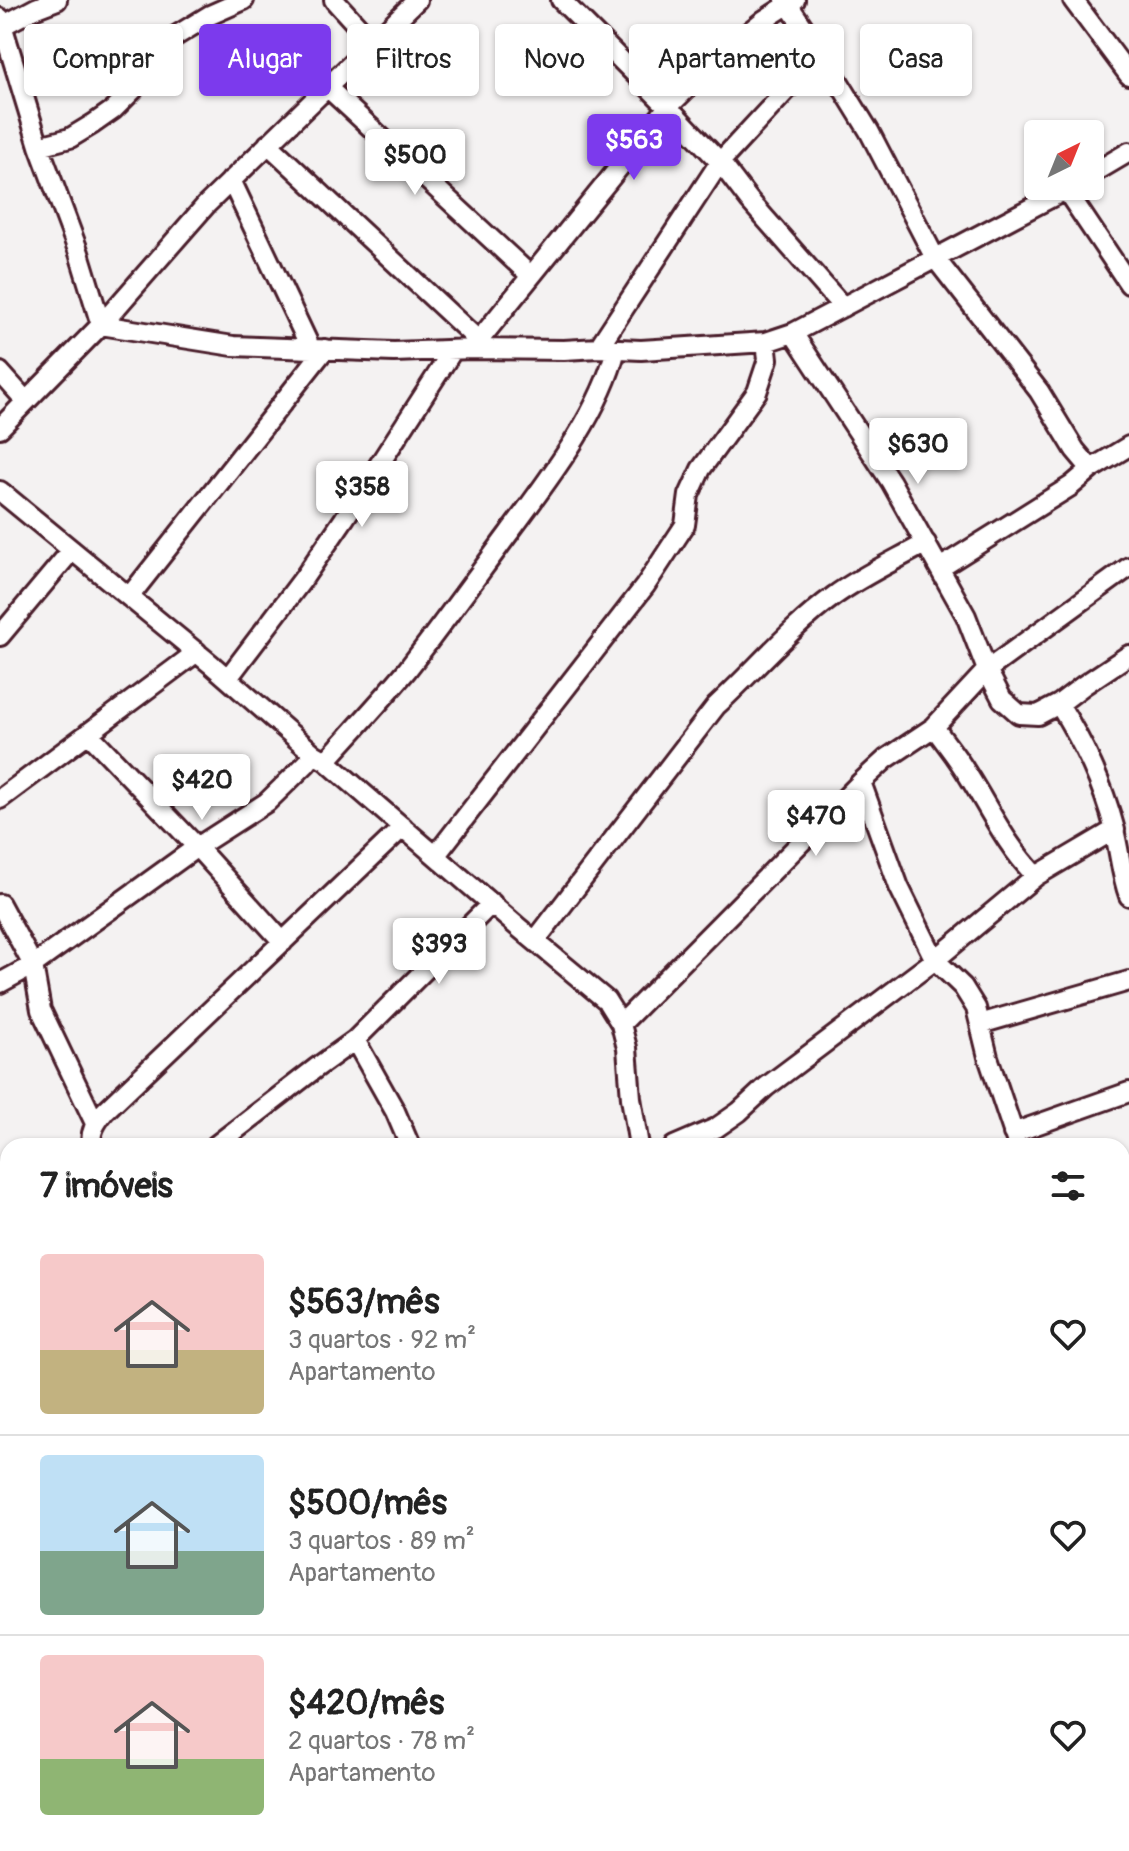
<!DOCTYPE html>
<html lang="pt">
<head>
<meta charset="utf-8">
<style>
  body { margin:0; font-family:Pangolin,sans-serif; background:#f2f2f2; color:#222; height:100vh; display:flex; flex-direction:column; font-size:30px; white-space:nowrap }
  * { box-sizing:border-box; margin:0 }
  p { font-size:26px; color:#767676 }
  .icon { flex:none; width:44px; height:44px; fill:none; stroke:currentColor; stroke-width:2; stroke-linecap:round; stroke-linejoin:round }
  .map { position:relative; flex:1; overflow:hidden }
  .details { position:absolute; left:0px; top:1138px; width:1130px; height:714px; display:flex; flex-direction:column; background:#fff; border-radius:24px 24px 0 0; box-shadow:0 2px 6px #0004 }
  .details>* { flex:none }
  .banner { position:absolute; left:24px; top:24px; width:1082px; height:72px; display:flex; gap:16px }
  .needle { width:52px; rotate:43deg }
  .controls { position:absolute; left:1024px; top:120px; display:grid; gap:16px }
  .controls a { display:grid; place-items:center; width:80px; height:80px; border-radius:8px; background:#fff; box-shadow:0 2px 6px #0004; font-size:40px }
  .price { position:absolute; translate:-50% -68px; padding:0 18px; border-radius:8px; background:#fff; color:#222; font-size:26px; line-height:52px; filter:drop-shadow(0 2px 4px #0008) }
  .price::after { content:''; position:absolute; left:50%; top:48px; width:24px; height:18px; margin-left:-12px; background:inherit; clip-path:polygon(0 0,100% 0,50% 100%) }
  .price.active { background:#7c3aed; color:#fff }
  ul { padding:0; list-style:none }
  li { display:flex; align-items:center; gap:24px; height:200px; padding:0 40px }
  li+li { border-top:2px solid #e0e0e0 }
  li span { display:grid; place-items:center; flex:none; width:224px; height:160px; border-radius:8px; color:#555 }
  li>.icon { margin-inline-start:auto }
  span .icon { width:96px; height:96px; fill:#fffc; stroke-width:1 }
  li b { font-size:34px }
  h2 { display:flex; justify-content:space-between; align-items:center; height:96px; padding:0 40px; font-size:34px }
  .tag { padding:0 28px; border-radius:8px; background:#fff; box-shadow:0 2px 6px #0004; font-size:28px; line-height:72px }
  .tag.active { background:#7c3aed; color:#fff }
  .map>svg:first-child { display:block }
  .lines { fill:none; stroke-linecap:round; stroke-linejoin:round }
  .street-casing { stroke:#4a1f2b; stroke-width:24 }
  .street { stroke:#fff; stroke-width:18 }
</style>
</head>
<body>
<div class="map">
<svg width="1129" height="1851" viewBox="0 0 1129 1851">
  <rect width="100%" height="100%" fill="#f4f2f2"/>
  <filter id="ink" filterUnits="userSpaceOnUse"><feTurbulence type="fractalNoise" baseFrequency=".0125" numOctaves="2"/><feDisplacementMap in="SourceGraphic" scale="16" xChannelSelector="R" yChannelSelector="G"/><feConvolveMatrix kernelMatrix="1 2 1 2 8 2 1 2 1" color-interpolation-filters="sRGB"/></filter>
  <g filter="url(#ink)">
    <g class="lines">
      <g class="street-casing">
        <path id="street" d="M334 0 373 43
          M561 0 668 107 720 162 749 200 843 307
          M785 0 821 53 869 131 935 258 1039 391 1075 450 1091 469
          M1073 0 1129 75
          M0 18 39 146 79 253 101 325 233 346 394 352 472 349 564 350 598 348 641 350 766 342 793 333 1073 186
          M2 26 36 8 57 0
          M327 87 531 276
          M268 144 479 341
          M39 146 70 138 93 124 113 110 133 90 149 64 174 37 210 15 244 0
          M1090 175 1129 152
          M231 180 311 349
          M1066 190 1129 284
          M793 333 891 482 966 616 987 670 1002 699 1019 714 1038 715 1059 704 1084 685 1129 655
          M598 348 720 162 821 53
          M472 349 668 107 724 52 764 20 795 0
          M0 372 26 401
          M0 428 101 325 206 205 417 0
          M0 491 212 665 314 754 326 761 518 927 606 1000 621 1024 627 1048 631 1098 639 1146
          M940 568 1071 486 1091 469 1129 446
          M129 597 325 349
          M0 636 72 550
          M228 678 303 579 344 519 453 350
          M1059 704C1085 747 1102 781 1115 830H1114C1120 853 1121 874 1129 896
          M934 727C941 737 949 747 956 757 984 796 1002 842 1036 876
          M88 733 197 847 283 942
          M326 761C353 731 381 701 407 670 442 625 475 579 509 533 548 480 600 414 616 349
          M861 782 899 887 935 960 963 987 976 1008 988 1057 1018 1146
          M0 799 197 652
          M436 855 645 586 685 525 689 495 701 469 757 392 768 359 766 342
          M0 904 33 965 41 1010 95 1123
          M535 941 716 706C756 669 791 627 834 596 863 575 896 560 926 543
          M0 983 33 965 197 847 267 802 306 764 314 754
          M621 1024 861 782 886 759 934 727 987 670 1129 567
          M980 1024 1129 981
          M355 1040 395 1111 410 1146
          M1013 1133 1129 1092
          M92 1146C89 1132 96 1122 105 1111L403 827
          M215 1146 316 1068 355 1040 492 903
          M674 1146 716 1128 739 1112 766 1087 935 960 1036 876 1114 830
          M0 1227 8 1223
          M1122 1240 1129 1239
          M1122 1340 1129 1338
          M0 1424 8 1423
          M1122 1455 1129 1454
          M1122 1563 1129 1564
          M0 1674 8 1671
          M1122 1688 1129 1686
          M1122 1836 1129 1845
          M177 1844V1851
          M318 1844 319 1851
          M463 1844V1851
          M618 1844V1851
          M736 1844V1851
          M867 1844V1851
          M987 1844 988 1851
          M1096 1844V1851"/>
      </g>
      <use href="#street" class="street"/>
    </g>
  </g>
</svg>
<div class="controls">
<a><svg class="needle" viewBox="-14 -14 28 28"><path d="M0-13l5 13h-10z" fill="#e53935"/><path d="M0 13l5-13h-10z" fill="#767676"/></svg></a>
</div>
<b class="price active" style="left:634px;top:182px">$563</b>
<b class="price" style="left:415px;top:197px">$500</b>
<b class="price" style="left:918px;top:486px">$630</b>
<b class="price" style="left:362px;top:529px">$358</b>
<b class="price" style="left:202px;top:822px">$420</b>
<b class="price" style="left:816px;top:858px">$470</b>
<b class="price" style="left:439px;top:986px">$393</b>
<div class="banner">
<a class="tag">Comprar</a>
<a class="tag active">Alugar</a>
<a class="tag">Filtros</a>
<a class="tag">Novo</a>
<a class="tag">Apartamento</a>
<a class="tag">Casa</a>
</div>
<section class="details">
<h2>7 imóveis<svg class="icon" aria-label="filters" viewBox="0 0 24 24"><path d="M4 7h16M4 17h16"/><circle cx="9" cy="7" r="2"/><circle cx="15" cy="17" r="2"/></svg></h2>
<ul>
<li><span style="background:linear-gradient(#f6c9c9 60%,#c2b280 0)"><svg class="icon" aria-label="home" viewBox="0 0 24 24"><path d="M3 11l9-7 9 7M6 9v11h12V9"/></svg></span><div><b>$563/mês</b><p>3 quartos · 92 m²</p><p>Apartamento</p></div><svg class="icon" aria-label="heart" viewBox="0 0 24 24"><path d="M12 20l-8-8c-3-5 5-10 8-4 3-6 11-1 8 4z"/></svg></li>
<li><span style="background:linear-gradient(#bfe0f5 60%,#7fa58c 0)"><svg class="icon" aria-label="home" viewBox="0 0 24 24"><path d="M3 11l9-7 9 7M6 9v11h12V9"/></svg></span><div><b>$500/mês</b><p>3 quartos · 89 m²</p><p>Apartamento</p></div><svg class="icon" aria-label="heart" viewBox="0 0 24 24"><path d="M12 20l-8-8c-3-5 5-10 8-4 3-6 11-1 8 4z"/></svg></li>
<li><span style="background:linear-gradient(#f6c9c9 65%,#8fb573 0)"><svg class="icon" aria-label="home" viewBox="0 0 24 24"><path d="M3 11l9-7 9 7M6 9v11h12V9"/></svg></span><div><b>$420/mês</b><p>2 quartos · 78 m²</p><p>Apartamento</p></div><svg class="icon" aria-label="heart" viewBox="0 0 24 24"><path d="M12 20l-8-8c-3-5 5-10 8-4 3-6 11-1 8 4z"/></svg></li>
</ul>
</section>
</div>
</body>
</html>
